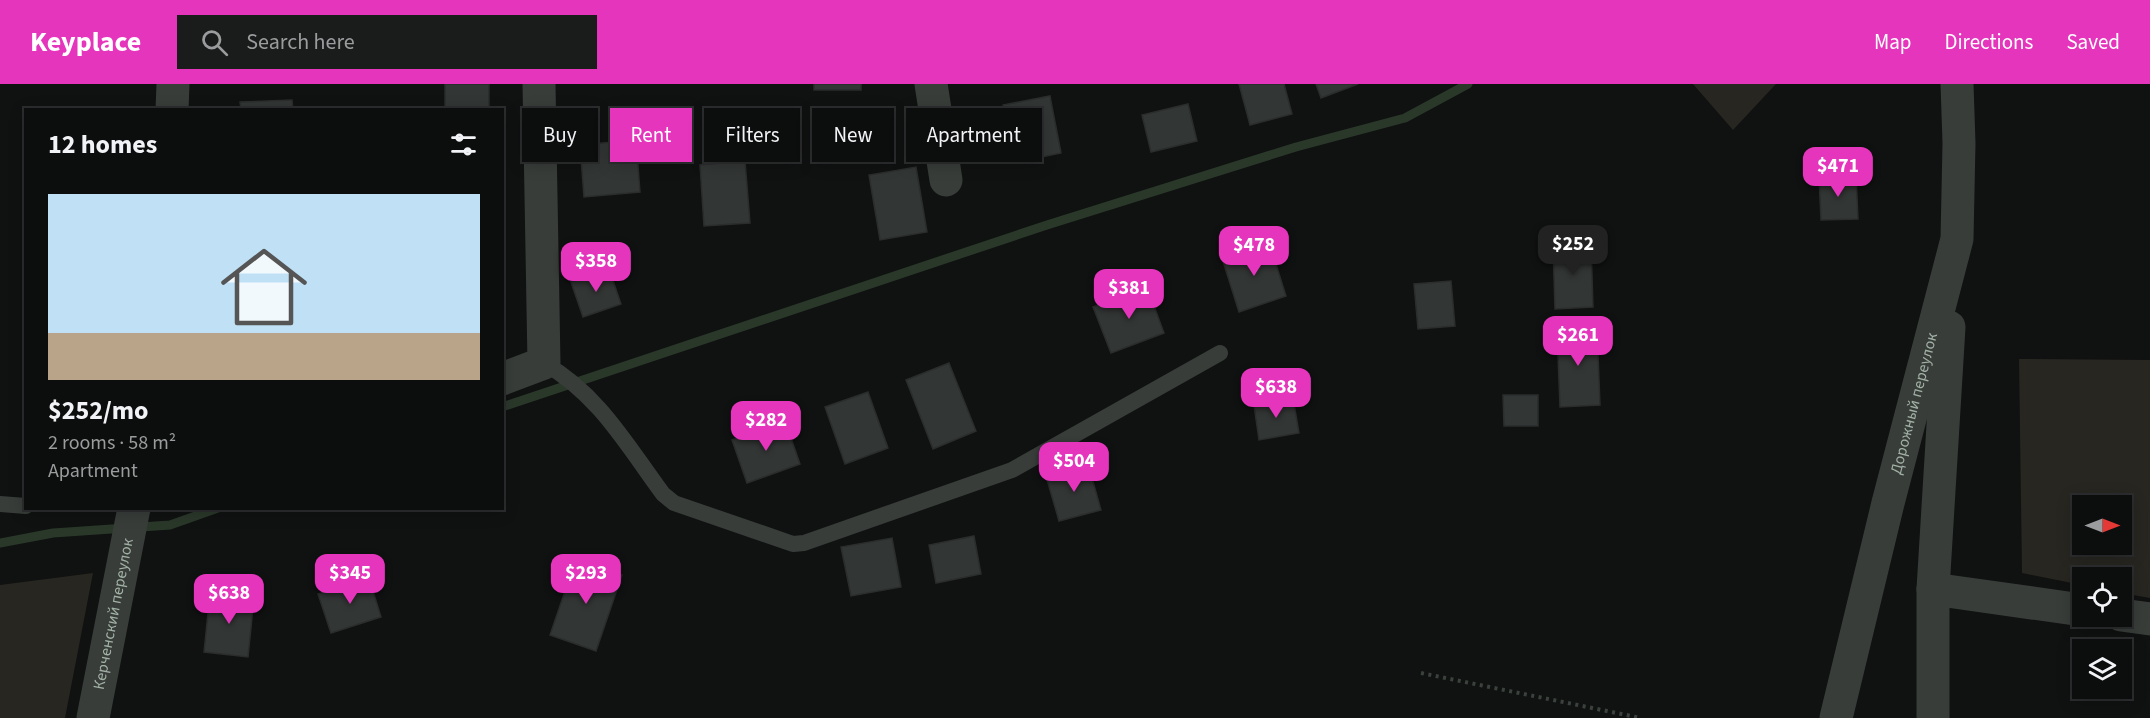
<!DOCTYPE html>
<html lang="en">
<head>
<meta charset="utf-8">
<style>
  body { margin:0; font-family:"Source Sans 3",sans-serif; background:#1a1b1b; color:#f1f3f6; height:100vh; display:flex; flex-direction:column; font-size:22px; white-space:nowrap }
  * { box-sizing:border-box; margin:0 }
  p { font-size:20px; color:#9a9c9d }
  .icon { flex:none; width:33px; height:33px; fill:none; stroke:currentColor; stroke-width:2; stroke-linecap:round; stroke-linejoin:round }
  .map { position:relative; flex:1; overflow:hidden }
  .details { position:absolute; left:24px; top:24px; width:480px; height:402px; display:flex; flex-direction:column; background:#0c0d0d; border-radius:0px; box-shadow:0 3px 15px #0003,0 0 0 2px #2c2d2e }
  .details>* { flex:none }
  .top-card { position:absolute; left:522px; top:24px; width:570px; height:54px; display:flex; gap:12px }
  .needle { width:39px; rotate:90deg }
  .controls { position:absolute; left:2072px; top:411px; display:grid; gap:12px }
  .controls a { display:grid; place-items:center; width:60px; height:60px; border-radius:0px; background:#0c0d0d; box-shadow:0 3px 15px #0003,0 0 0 2px #2c2d2e; font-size:30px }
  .price { position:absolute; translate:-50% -51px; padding:0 14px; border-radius:12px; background:#e435bc; color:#fff; font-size:20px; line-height:39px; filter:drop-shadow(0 2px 3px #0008) }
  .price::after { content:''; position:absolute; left:50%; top:36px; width:18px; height:14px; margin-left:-9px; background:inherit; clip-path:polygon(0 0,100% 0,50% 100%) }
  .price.current { background:#222; color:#fff }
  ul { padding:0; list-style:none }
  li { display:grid; align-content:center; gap:12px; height:318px; padding:0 24px }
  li+li { border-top:2px solid #2c2d2e }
  li span { display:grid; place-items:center; height:186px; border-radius:0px; color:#555 }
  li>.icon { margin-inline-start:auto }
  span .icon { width:108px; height:108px; fill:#fffc; stroke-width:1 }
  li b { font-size:26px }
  h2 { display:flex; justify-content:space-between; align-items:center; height:72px; padding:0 24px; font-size:26px }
  .chip { padding:0 21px; border-radius:0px; background:#0c0d0d; box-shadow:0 3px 15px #0003,0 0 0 2px #2c2d2e; font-size:21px; line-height:54px }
  .chip.current { background:#e435bc; color:#fff }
  header { display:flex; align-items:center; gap:36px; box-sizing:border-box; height:84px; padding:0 30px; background:#e435bc; color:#fff }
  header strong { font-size:28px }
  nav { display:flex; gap:33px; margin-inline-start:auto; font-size:21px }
  .search { width:420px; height:54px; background:#1a1b1b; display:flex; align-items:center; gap:15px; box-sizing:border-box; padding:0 21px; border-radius:0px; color:#9a9c9d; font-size:22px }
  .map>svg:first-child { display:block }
  .green { fill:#282621; fill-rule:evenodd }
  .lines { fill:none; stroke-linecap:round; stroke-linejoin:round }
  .stream { stroke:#2a382a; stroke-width:9 }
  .building { fill:#323634; stroke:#2a2d2c; stroke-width:1.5 }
  .path { stroke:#3b423d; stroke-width:4; stroke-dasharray:3 4.5; stroke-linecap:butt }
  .service { stroke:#383d3a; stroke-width:16 }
  .minor { stroke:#383d3a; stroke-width:33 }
  .labels { text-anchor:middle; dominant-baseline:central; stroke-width:4.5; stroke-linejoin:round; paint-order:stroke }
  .street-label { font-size:16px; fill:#a2b1a6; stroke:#0b0c0c }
</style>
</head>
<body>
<header>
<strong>Keyplace</strong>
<div class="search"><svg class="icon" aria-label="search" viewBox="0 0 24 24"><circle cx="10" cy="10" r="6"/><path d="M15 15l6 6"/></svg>Search here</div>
<nav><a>Map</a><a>Directions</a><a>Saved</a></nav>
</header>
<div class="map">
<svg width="2150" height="634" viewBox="0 0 2150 634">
  <rect width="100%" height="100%" fill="#101111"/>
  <path class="green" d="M1693 0H1776L1733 46Z
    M2019 275 2150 276V514L2121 509V494H2082V501L2022 489ZM2082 422H2121V460H2082Z
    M93 489 65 634H0V501Z"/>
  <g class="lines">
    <path class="stream" d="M502 323 1047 141 1296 63 1405 34 1468 0
      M0 459 53 449 170 441 218 424"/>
  </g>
  <path class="building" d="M445 0H489V26H445Z
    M814 0H861V6H814Z
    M1239 0H1284L1292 30 1250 41Z
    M1316 0H1358L1321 14Z
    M1050 12 1061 69 1014 79 1003 21Z
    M292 16 293 26H241L240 18Z
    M1188 20 1197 57 1151 68 1142 31Z
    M636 56 640 108 584 113 580 61Z
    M745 77 750 139 704 142 700 81Z
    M916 83 927 148 880 156 869 91Z
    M1856 91 1858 135 1821 136 1819 92Z
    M1269 158 1286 212 1239 228 1222 174Z
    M1591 160 1593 223 1555 225 1553 162Z
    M609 185 621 220 583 233 571 198Z
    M1451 197 1455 242 1418 245 1414 200Z
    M1147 203 1164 249 1111 269 1093 223Z
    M1597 244 1600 321 1560 323 1557 245Z
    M949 279 976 347 933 365 906 296Z
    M868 308 888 364 845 380 825 323Z
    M1503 311H1538V342H1504Z
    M1293 314 1299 349 1259 356 1254 321Z
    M785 337 800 380 747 399 732 356Z
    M1088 380 1101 426 1059 437 1046 392Z
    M974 452 981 490 936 499 929 461Z
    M892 454 901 503 851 512 841 463Z
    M576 475 622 491 596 567 550 551Z
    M369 494 381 533 331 549 318 510Z
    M210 510 254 514 248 573 204 568Z"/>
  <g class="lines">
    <path class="path" d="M1421 589 1641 634"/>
    <path class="service" d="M544 279C599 311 626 360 663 410L674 419 793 460 804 459 1012 386 1220 269
      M0 420 26 422"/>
    <g class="minor">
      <path d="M931 0 946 96"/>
      <path d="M172 26 173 0"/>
      <path d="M502 295 544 279 539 0"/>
      <path d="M1933 505 2082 526"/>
      <path d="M2121 531 2150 535"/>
      <path id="s1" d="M93 634 134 424"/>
      <path id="s2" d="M1836 634 1888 419 1957 155 1959 59 1957 0"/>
      <path d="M1933 634V505L1949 243"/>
    </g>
  </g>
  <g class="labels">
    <g class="street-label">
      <text stroke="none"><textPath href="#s2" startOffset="324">Дорожный переулок</textPath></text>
      <text stroke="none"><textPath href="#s1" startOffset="106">Керченский переулок</textPath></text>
    </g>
  </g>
</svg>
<div class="controls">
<a><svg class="needle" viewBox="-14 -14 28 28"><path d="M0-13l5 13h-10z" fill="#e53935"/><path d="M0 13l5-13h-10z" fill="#9a9c9d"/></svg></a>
<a><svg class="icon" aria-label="locate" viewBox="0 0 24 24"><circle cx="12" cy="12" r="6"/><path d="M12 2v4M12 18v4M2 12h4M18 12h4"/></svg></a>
<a><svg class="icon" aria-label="layers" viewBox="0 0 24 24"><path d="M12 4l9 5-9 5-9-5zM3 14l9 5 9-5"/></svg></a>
</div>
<b class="price" style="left:1838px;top:114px">$471</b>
<b class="price current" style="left:1573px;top:192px">$252</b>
<b class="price" style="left:1254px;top:193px">$478</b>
<b class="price" style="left:596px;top:209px">$358</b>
<b class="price" style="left:1129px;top:236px">$381</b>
<b class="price" style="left:1578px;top:283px">$261</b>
<b class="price" style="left:1276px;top:335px">$638</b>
<b class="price" style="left:766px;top:368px">$282</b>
<b class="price" style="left:1074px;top:409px">$504</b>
<b class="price" style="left:350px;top:521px">$345</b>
<b class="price" style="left:586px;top:521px">$293</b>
<b class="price" style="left:229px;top:541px">$638</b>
<div class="top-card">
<a class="chip">Buy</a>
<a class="chip current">Rent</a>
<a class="chip">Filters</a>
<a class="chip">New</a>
<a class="chip">Apartment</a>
</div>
<section class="details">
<h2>12 homes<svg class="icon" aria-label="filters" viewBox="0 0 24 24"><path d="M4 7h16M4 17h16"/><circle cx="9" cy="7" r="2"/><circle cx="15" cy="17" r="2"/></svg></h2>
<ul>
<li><span style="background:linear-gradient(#bfe0f5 75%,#b9a48a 0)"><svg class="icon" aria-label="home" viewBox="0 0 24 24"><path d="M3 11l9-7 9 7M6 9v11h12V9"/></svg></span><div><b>$252/mo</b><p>2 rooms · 58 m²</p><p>Apartment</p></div></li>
</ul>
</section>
</div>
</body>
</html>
